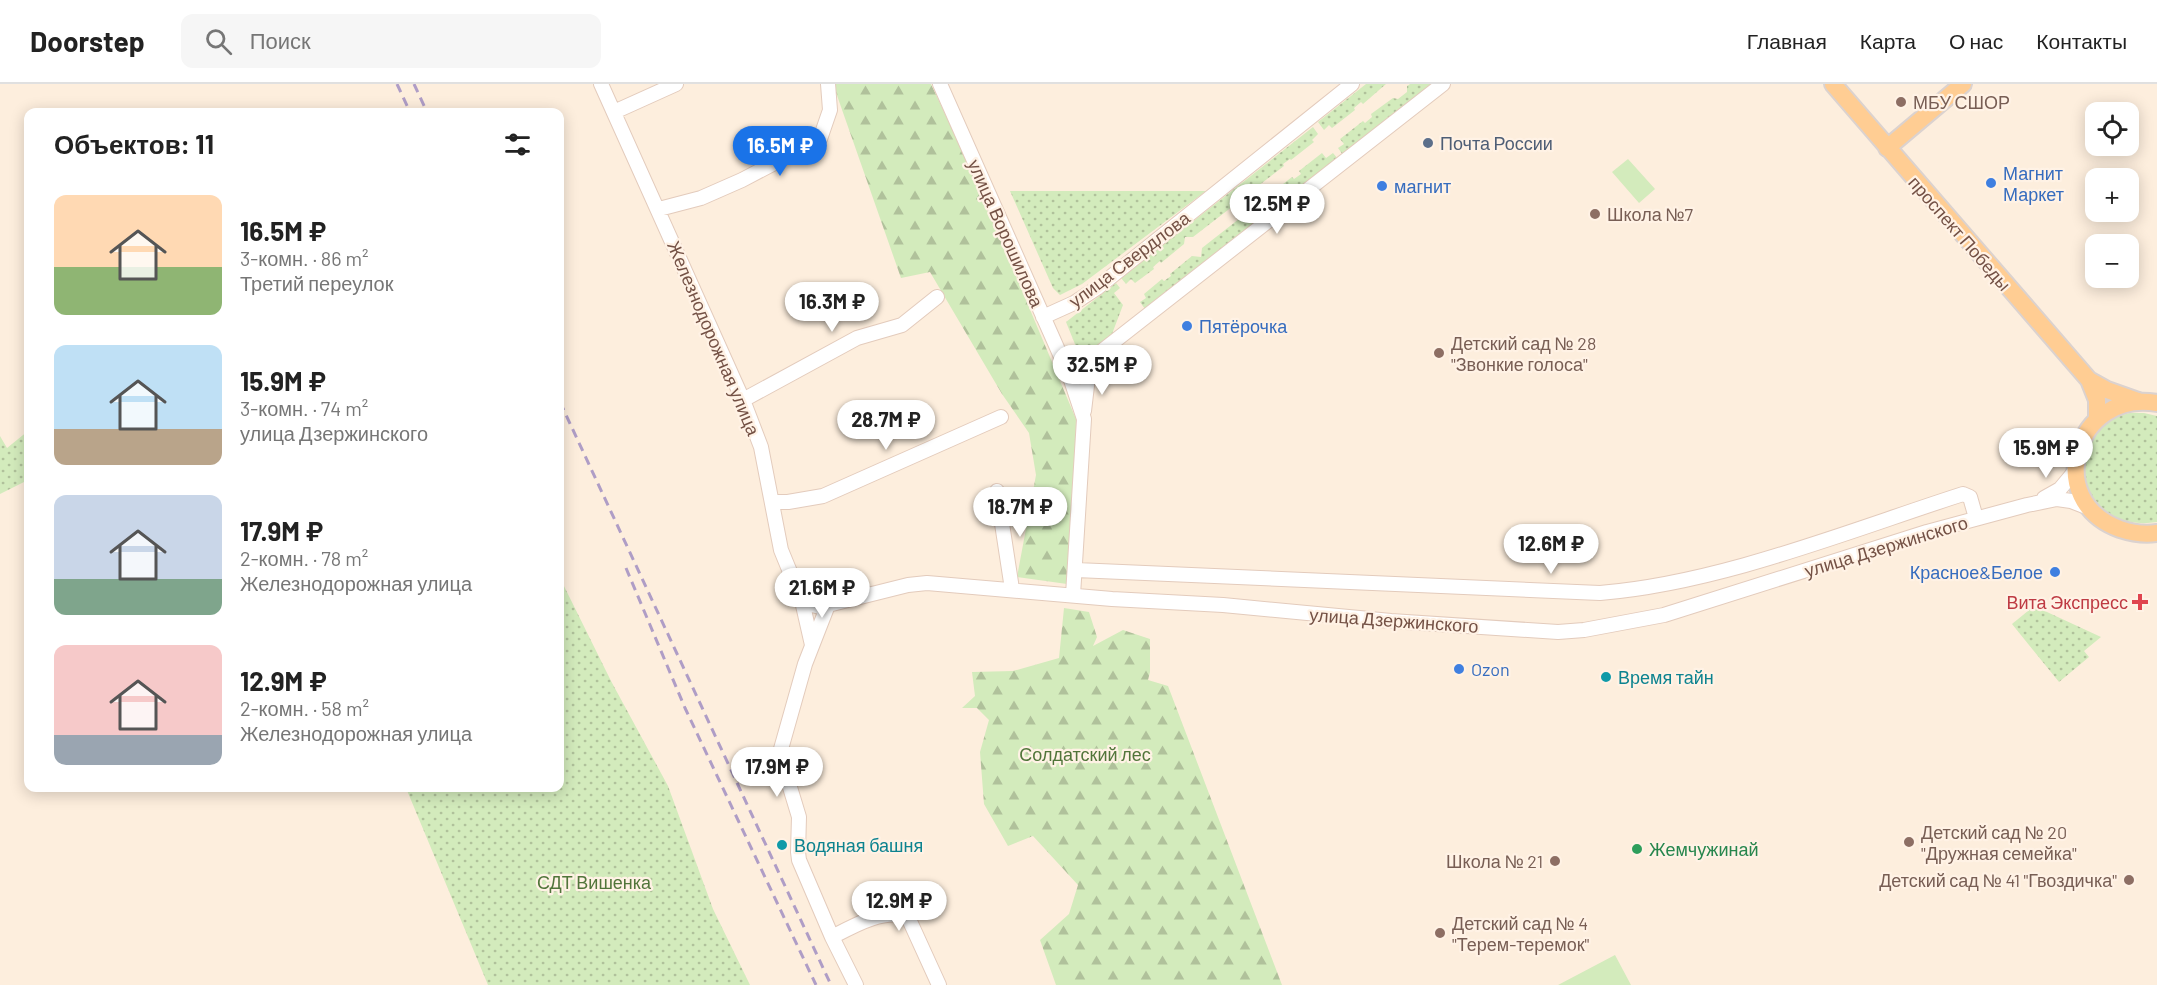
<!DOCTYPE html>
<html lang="ru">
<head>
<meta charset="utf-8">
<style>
  body { margin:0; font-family:Barlow,sans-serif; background:#f6f6f6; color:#222; height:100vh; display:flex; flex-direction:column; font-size:22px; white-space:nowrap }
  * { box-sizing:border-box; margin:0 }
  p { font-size:20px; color:#767676 }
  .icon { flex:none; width:33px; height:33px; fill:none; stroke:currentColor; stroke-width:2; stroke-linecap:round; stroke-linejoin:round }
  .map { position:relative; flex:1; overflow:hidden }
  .sheet { position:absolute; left:24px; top:24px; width:540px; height:684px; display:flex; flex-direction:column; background:#fff; border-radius:12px; box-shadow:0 3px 15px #0003 }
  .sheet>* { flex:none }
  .buttons { position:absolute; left:2085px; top:18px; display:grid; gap:12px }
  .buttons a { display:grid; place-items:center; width:54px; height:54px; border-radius:12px; background:#fff; box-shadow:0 3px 15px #0003; font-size:30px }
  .price { position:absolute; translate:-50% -51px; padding:0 14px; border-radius:21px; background:#fff; color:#222; font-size:20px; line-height:39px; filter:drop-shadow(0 2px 3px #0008) }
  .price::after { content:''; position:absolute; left:50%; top:36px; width:18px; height:14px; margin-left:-9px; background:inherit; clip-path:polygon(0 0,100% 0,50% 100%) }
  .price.active { background:#1a73e8; color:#fff }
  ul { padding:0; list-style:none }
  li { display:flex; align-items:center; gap:18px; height:150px; padding:0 30px }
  li span { display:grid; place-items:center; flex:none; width:168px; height:120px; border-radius:12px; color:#555 }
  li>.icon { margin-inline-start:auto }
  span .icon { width:72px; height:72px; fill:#fffc; stroke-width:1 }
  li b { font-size:26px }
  h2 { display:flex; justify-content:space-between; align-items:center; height:72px; padding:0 30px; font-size:26px }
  header { display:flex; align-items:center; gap:36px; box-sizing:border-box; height:84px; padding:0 30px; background:#fff; border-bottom:2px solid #e0e0e0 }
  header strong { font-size:28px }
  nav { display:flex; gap:33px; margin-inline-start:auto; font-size:21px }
  .search { width:420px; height:54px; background:#f6f6f6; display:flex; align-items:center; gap:15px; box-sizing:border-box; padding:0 21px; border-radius:12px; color:#767676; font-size:22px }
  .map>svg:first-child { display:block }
  .green { fill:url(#green-dots) }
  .forest { fill:url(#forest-firs) }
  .pitch { fill:#d3ebbc }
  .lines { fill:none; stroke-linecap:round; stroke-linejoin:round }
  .minor-casing { stroke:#e3cbbc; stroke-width:16 }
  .major-casing { stroke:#dbd2cf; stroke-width:20 }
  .minor { stroke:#fff; stroke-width:14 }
  .major { stroke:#ffcd93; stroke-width:16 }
  .rail { stroke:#af9dc6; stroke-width:3; stroke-dasharray:9 6; stroke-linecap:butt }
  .education-dot { fill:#8d6e63; stroke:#fff2e5; stroke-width:2 }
  .service-dot { fill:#5c6f8a; stroke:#fff2e5; stroke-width:2 }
  .shop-dot { fill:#3f7fe0; stroke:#fff2e5; stroke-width:2 }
  .health-dot { fill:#e0444e; stroke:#fff2e5; stroke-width:2 }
  .culture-dot { fill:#0f9aa8; stroke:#fff2e5; stroke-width:2 }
  .leisure-dot { fill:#2e9e5b; stroke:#fff2e5; stroke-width:2 }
  .labels { text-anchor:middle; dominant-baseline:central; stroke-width:4.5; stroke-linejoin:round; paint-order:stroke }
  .education-label { font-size:18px; fill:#785e54; stroke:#fff2e5; text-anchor:start }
  .service-label { font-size:18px; fill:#4e5e75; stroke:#fff2e5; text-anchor:start }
  .shop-label { font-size:18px; fill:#366cbe; stroke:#fff2e5; text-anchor:start }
  .street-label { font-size:18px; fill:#745145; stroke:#fff2e5 }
  .health-label { font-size:18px; fill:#be3a42; stroke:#fff2e5; text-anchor:end }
  .culture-label { font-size:18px; fill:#0d838f; stroke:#fff2e5; text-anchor:start }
  .park-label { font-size:18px; fill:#51753a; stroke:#fff2e5 }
  .leisure-label { font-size:18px; fill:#27864d; stroke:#fff2e5; text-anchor:start }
</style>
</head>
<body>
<header>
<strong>Doorstep</strong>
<div class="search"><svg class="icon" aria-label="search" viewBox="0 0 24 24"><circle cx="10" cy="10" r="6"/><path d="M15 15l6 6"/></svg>Поиск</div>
<nav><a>Главная</a><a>Карта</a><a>О нас</a><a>Контакты</a></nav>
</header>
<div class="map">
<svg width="2157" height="901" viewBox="0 0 2157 901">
  <defs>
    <pattern id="green-dots" width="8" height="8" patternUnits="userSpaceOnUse" patternTransform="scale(1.5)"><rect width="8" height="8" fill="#d3ebbc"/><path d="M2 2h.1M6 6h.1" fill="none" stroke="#b0c19b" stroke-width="1.8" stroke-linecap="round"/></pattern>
    <pattern id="forest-firs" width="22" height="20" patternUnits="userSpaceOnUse" patternTransform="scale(1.5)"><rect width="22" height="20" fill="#d3ebbc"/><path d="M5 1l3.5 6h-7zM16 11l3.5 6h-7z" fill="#b0c19b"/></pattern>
  </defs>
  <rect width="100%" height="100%" fill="#fdeedd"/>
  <path class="green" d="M1366 0H1386L1363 20 1361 18 1354 24 1355 26 1332 44 1329 41 1324 46 1318 38Z
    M1410 0H1433L1343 71 1338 64 1344 60 1340 55 1363 37 1365 39 1372 33 1371 30 1393 14 1398 15 1407 8V2Z
    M1313 43 1318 50 1312 56 1314 58 1291 76 1290 75 1283 80 1284 82 1245 112H1238L1237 119 1193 153H1185L1184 160 1161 179 1160 177 1153 183 1154 185 1135 199 1131 195 1126 200 1121 194Z
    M1322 69 1326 74 1333 69 1338 75 1145 225 1140 218 1146 214 1144 210 1162 195 1164 197 1171 192 1170 190 1192 172 1201 173 1202 164 1244 131 1253 132 1254 123 1292 93 1294 95 1301 90 1299 87Z
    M1010 107H1206L1082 200 1060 211 1053 204Z
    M1116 199 1120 204 1114 209 1123 221 1112 250 1081 275 1066 238Z
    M2144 329 2157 332V438C2077 451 2056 348 2126 330 2131 328 2138 329 2144 329Z
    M28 347V396L0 410V352L7 364Z
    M560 494 611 597 668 702 713 825 750 901H488L406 704H560Z
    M2034 522 2101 553 2084 567 2089 573 2059 598 2012 540Z"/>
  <path class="forest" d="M833 0H931L970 83 1076 335 1074 435 1067 500 1017 493 1036 391 1029 349 1002 310 930 188 901 194Z
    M1064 524 1089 528 1097 553 1093 562 1123 546 1150 555V588L1148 596 1168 602 1282 901H1056L1040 856 1069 830 1078 801 1033 752 1008 762 984 720 980 668 989 636 977 624H962L975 612 972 588 1013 587 1059 574Z"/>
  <path class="pitch" d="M1628 75 1655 105 1639 119 1612 88Z
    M1615 871 1631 901H1558Z"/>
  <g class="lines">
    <g class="minor-casing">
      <path id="minor" d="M601 0 743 316 761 363 781 466 802 517 812 561
        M940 0 1070 293 1084 335 1073 511
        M614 28 676 0
        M659 125 701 114 742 96 820 55 830 26 828 0
        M1043 233 1074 219 1097 204 1352 0
        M743 316 857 254 902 241 937 213
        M1084 327 1089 285 1093 274 1443 0
        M997 407 1012 505
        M2044 414 2060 405 2075 387
        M772 418H788L823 412 1001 333
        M1076 486 1600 509C1721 499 1848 447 1963 410L1970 413 1976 434
        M802 517 808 520 820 523 908 501 927 499 1112 515 1223 521 1391 537 1558 548 1584 546 1664 531 1927 448 2027 421 2057 415 2071 417 2089 424
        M828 521 805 580 781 665 782 677 799 733 798 768 799 776 832 853 856 901
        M832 853C853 842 884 824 908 833L939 901"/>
    </g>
    <g class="major-casing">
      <path id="major" d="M1833 0 2089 296 2097 316V334
        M1887 64 1963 0
        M2089 296 2107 306 2138 317
        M2157 319C2075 305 2042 417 2120 445 2132 449 2144 451 2157 449"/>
    </g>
    <use href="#minor" class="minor"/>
    <use href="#major" class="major"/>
    <path class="rail" d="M397 0 410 28
      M414 0 427 28
      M560 318 831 901
      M626 484 685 624 816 901"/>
  </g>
  <g class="education-dot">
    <circle cx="1901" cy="18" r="6"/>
    <circle cx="1595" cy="130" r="6"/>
    <circle cx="1439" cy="269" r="6"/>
    <circle cx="1909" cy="758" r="6"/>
    <circle cx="1555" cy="777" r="6"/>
    <circle cx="2129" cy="796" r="6"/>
    <circle cx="1440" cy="849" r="6"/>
  </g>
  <circle class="service-dot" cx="1428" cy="59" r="6"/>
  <g class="shop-dot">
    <circle cx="1991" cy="99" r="6"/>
    <circle cx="1382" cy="102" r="6"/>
    <circle cx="1187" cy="242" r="6"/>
    <circle cx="2055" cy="488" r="6"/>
    <circle cx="1459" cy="585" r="6"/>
  </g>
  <path class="health-dot" d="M2137 509h6v6h6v6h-6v6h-6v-6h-6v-6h6z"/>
  <g class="culture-dot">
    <circle cx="1606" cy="593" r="6"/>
    <circle cx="782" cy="761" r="6"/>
  </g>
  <circle class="leisure-dot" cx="1637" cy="765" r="6"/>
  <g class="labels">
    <g class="education-label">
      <text x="1913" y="18">МБУ СШОР</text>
      <text x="1607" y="130">Школа №7</text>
      <text x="1451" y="259">Детский сад № 28<tspan x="1451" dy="21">"Звонкие голоса"</tspan></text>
      <text x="1921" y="748">Детский сад № 20<tspan x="1921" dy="21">"Дружная семейка"</tspan></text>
      <text x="1543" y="777" text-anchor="end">Школа № 21</text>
      <text x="2117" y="796" text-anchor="end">Детский сад № 41 "Гвоздичка"</text>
      <text x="1452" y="839">Детский сад № 4<tspan x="1452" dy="21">"Терем-теремок"</tspan></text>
    </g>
    <g class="service-label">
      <text x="1440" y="59">Почта России</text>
    </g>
    <g class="shop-label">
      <text x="2003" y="89">Магнит<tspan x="2003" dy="21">Маркет</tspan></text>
      <text x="1394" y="102">магнит</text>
      <text x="1199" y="242">Пятёрочка</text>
      <text x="2043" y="488" text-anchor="end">Красное&amp;Белое</text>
      <text x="1471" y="585">Ozon</text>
    </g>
    <g class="street-label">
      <text transform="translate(1006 149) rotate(66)">улица Ворошилова</text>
      <text transform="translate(1960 149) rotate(49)">проспект Победы</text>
      <text transform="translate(1129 175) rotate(-37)">улица Свердлова</text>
      <text transform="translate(714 254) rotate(67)">Железнодорожная улица</text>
      <text transform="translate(1886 462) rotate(-17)">улица Дзержинского</text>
      <text transform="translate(1394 536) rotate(4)">улица Дзержинского</text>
    </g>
    <g class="health-label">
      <text x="2128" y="518">Вита Экспресс</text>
    </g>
    <g class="culture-label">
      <text x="1618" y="593">Время тайн</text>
      <text x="794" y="761">Водяная башня</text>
    </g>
    <g class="park-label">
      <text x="1085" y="670">Солдатский лес</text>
      <text x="594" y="798">СДТ Вишенка</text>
    </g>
    <g class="leisure-label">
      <text x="1649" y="765">Жемчужинай</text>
    </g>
  </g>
</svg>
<div class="buttons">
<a><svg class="icon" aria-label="locate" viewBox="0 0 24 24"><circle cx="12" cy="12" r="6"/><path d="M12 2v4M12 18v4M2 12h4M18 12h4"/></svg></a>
<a>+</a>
<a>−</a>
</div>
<b class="price active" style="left:780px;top:93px">16.5M ₽</b>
<b class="price" style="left:1277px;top:151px">12.5M ₽</b>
<b class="price" style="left:832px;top:249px">16.3M ₽</b>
<b class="price" style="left:1102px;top:312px">32.5M ₽</b>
<b class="price" style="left:886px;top:367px">28.7M ₽</b>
<b class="price" style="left:2046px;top:395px">15.9M ₽</b>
<b class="price" style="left:1020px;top:454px">18.7M ₽</b>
<b class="price" style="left:1551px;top:491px">12.6M ₽</b>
<b class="price" style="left:822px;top:535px">21.6M ₽</b>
<b class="price" style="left:777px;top:714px">17.9M ₽</b>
<b class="price" style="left:899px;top:848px">12.9M ₽</b>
<section class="sheet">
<h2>Объектов: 11<svg class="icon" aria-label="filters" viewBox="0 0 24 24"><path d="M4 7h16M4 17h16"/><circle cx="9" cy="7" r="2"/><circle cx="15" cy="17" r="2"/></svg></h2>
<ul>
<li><span style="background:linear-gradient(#ffd9b3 60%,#8fb573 0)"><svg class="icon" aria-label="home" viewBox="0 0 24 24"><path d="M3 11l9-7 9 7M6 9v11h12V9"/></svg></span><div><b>16.5M ₽</b><p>3-комн. · 86 m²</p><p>Третий переулок</p></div></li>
<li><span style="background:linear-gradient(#bfe0f5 70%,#b9a48a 0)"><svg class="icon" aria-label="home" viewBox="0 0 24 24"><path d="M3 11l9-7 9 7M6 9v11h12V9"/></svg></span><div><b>15.9M ₽</b><p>3-комн. · 74 m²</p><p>улица Дзержинского</p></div></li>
<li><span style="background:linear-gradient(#c9d6e8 70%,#7fa58c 0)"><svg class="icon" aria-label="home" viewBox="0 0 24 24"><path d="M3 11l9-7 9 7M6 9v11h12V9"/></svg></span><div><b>17.9M ₽</b><p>2-комн. · 78 m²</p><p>Железнодорожная улица</p></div></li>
<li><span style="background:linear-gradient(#f6c9c9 75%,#9aa5b1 0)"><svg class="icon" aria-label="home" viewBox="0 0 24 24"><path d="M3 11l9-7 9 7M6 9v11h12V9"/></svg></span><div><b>12.9M ₽</b><p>2-комн. · 58 m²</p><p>Железнодорожная улица</p></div></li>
</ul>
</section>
</div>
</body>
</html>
